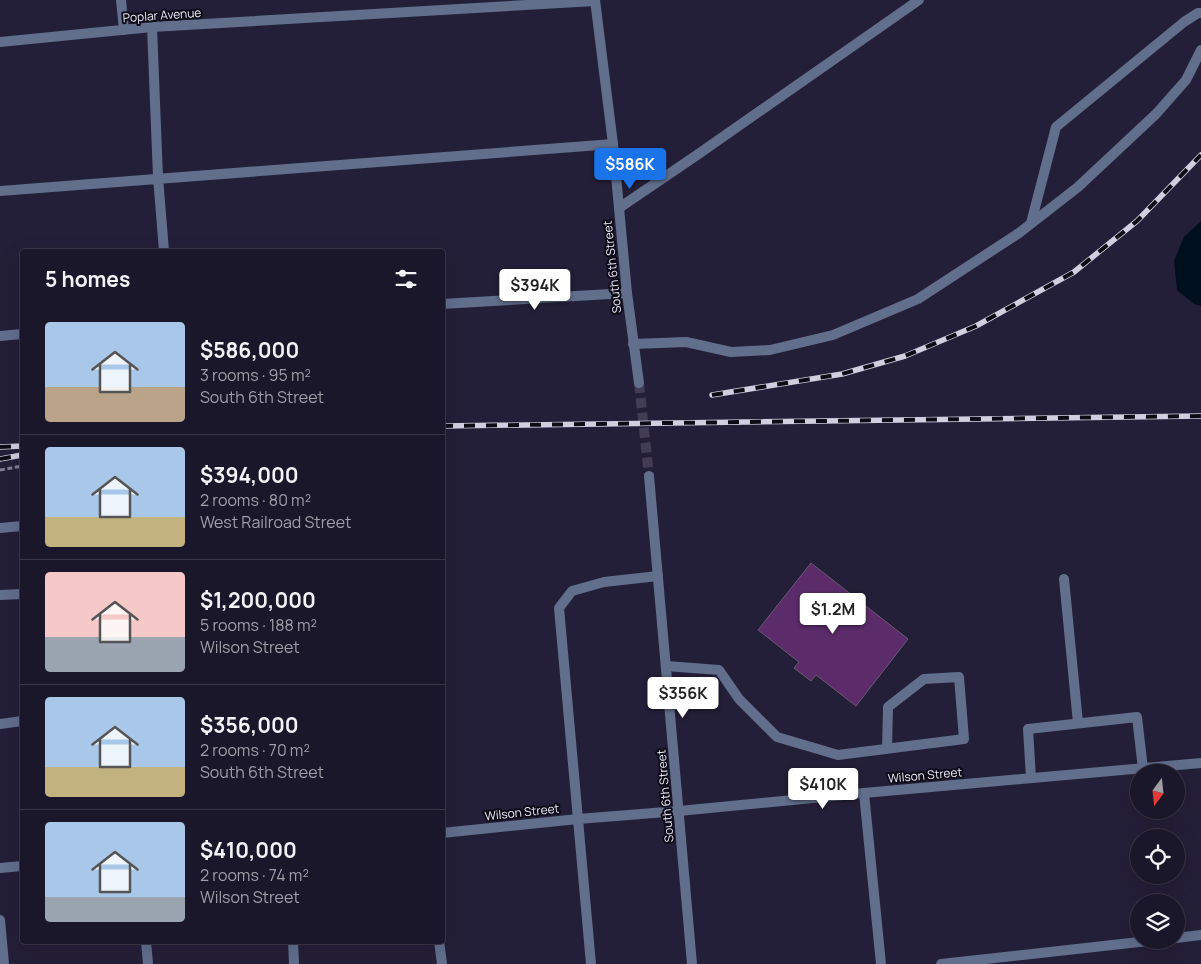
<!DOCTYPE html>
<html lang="en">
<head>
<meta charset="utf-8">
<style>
  body { margin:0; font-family:Manrope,sans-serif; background:#282436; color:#f1f3f6; height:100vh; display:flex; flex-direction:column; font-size:19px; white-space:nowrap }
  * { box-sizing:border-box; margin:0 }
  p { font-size:16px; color:#a09fa8 }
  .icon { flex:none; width:28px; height:28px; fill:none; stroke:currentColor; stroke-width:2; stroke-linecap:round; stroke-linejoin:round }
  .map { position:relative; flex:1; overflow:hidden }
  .sheet { position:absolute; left:20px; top:249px; width:425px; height:695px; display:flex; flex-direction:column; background:#1b172a; border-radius:5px; box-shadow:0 5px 20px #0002,0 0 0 1px #393647 }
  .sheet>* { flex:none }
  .needle { width:32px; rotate:195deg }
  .tools { position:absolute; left:1130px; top:764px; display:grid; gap:10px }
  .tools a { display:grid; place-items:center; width:55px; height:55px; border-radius:50%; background:#1b172a; box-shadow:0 5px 20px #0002,0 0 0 1px #393647; font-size:25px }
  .price { position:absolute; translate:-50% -42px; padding:0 11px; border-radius:5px; background:#fff; color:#222; font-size:16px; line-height:32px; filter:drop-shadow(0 1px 2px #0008) }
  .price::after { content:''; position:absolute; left:50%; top:30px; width:15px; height:11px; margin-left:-8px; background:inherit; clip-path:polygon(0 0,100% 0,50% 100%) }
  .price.current { background:#1a73e8; color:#fff }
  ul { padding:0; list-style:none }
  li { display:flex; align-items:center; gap:15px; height:125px; padding:0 25px }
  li+li { border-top:1px solid #393647 }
  li span { display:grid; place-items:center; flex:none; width:140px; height:100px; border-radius:5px; color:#555 }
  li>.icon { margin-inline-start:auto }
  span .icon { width:60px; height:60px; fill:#fffc; stroke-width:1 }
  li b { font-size:21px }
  h2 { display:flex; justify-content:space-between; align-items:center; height:60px; padding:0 25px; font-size:21px }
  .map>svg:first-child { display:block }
  .water { fill:#000f1e }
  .building { fill:#5b2c69; stroke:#6c5972 }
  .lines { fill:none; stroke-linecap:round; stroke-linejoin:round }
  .tertiary-tunnel { stroke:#423d55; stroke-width:10; stroke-dasharray:10 5; stroke-linecap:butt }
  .path { stroke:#837f94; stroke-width:3; stroke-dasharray:5 2.5; stroke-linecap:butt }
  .service { stroke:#616e8c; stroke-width:10 }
  .minor { stroke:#616e8c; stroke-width:10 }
  .tertiary { stroke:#616e8c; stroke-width:10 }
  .rail-casing { stroke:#d0cee0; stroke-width:5.5 }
  .rail { stroke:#0d0b16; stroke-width:4; stroke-dasharray:11; stroke-linecap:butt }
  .labels { text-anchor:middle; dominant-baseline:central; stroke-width:4; stroke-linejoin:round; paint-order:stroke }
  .street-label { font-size:12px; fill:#eceafb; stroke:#0d0b16 }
</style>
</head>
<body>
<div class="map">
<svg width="1201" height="964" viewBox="0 0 1201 964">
  <rect width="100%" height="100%" fill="#241f38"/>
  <path class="water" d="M1201 221V306L1194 304 1177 290 1174 261 1184 237Z"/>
  <path class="building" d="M811 563 908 639 856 706 816 675 811 681 794 668 799 662 758 630Z"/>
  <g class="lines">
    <path class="tertiary-tunnel" d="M639 383 649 476"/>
    <path class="path" d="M0 470 22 466"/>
    <path class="service" d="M152 27 158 177 164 251
      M0 191 613 144
      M619 208 697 155 919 0
      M1031 223 1056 127 1184 22 1198 13H1201
      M633 344 686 342 731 352 770 350 833 335 918 299 1019 233 1078 187 1156 114 1186 80 1201 50
      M0 528 22 526
      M1064 579 1078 723
      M0 595 22 594
      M666 666 719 670 739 699 777 737 838 755 964 739 959 677 924 679 888 707 887 749
      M0 724 22 721
      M1031 778 1028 729 1137 717 1143 769
      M864 793 881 964
      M0 920 4 964
      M1176 938 1201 935
      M146 941 148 964
      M293 941 294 964
      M439 941 442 964
      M591 964 559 608 572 591 604 582 658 576
      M941 964 1157 940"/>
    <path class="minor" d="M121 0 124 30
      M0 42 152 27 595 1
      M442 304 627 293
      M0 336 22 334
      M442 833 578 819 679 811 864 793 1201 763
      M0 868 22 866"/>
    <path class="tertiary" d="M595 0 613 144 627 293 639 383
      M649 476 692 964"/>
    <g class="rail-casing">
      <path id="rail" d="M712 395 842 374 905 356 976 326 1074 272 1137 221 1201 155
        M442 426 1201 416
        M0 447 22 446
        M0 459 22 455"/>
    </g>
    <use href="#rail" class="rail"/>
  </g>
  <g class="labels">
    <g class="street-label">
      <text transform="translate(162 15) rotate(-4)">Poplar Avenue</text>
      <text transform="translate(612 267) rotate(-96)">South 6th Street</text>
      <text transform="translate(925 775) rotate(-5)">Wilson Street</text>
      <text transform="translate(665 796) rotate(-95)">South 6th Street</text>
      <text transform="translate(522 812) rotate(-6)">Wilson Street</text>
    </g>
  </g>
</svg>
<div class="tools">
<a><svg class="needle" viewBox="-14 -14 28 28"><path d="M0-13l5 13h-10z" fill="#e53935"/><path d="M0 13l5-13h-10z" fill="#a09fa8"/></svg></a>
<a><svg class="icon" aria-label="locate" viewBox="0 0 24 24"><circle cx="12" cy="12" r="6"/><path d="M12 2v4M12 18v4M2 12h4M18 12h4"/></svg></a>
<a><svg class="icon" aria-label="layers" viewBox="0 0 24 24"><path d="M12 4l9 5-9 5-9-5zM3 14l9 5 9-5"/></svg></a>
</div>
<b class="price current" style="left:630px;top:190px">$586K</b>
<b class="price" style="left:535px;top:311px">$394K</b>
<b class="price" style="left:833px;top:635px">$1.2M</b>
<b class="price" style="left:683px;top:719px">$356K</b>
<b class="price" style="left:823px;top:810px">$410K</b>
<section class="sheet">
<h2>5 homes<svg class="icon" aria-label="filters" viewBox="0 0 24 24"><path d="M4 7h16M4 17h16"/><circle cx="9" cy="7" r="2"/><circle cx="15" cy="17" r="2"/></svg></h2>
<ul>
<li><span style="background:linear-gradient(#a9c7e8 65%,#b9a48a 0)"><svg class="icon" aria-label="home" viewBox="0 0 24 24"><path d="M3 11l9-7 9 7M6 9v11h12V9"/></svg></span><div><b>$586,000</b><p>3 rooms · 95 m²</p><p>South 6th Street</p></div></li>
<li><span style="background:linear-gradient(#a9c7e8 70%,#c2b280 0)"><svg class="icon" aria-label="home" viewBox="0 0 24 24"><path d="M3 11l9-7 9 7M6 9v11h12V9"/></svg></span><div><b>$394,000</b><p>2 rooms · 80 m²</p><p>West Railroad Street</p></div></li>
<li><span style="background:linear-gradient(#f6c9c9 65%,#9aa5b1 0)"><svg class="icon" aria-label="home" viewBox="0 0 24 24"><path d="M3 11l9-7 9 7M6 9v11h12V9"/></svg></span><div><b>$1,200,000</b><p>5 rooms · 188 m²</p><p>Wilson Street</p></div></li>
<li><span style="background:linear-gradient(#a9c7e8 70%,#c2b280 0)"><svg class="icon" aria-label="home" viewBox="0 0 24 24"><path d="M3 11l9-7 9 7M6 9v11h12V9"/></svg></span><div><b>$356,000</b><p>2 rooms · 70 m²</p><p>South 6th Street</p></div></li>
<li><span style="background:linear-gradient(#a9c7e8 75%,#9aa5b1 0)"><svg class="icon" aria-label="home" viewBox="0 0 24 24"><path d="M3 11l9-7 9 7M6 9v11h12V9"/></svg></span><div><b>$410,000</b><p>2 rooms · 74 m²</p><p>Wilson Street</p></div></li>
</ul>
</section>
</div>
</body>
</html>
